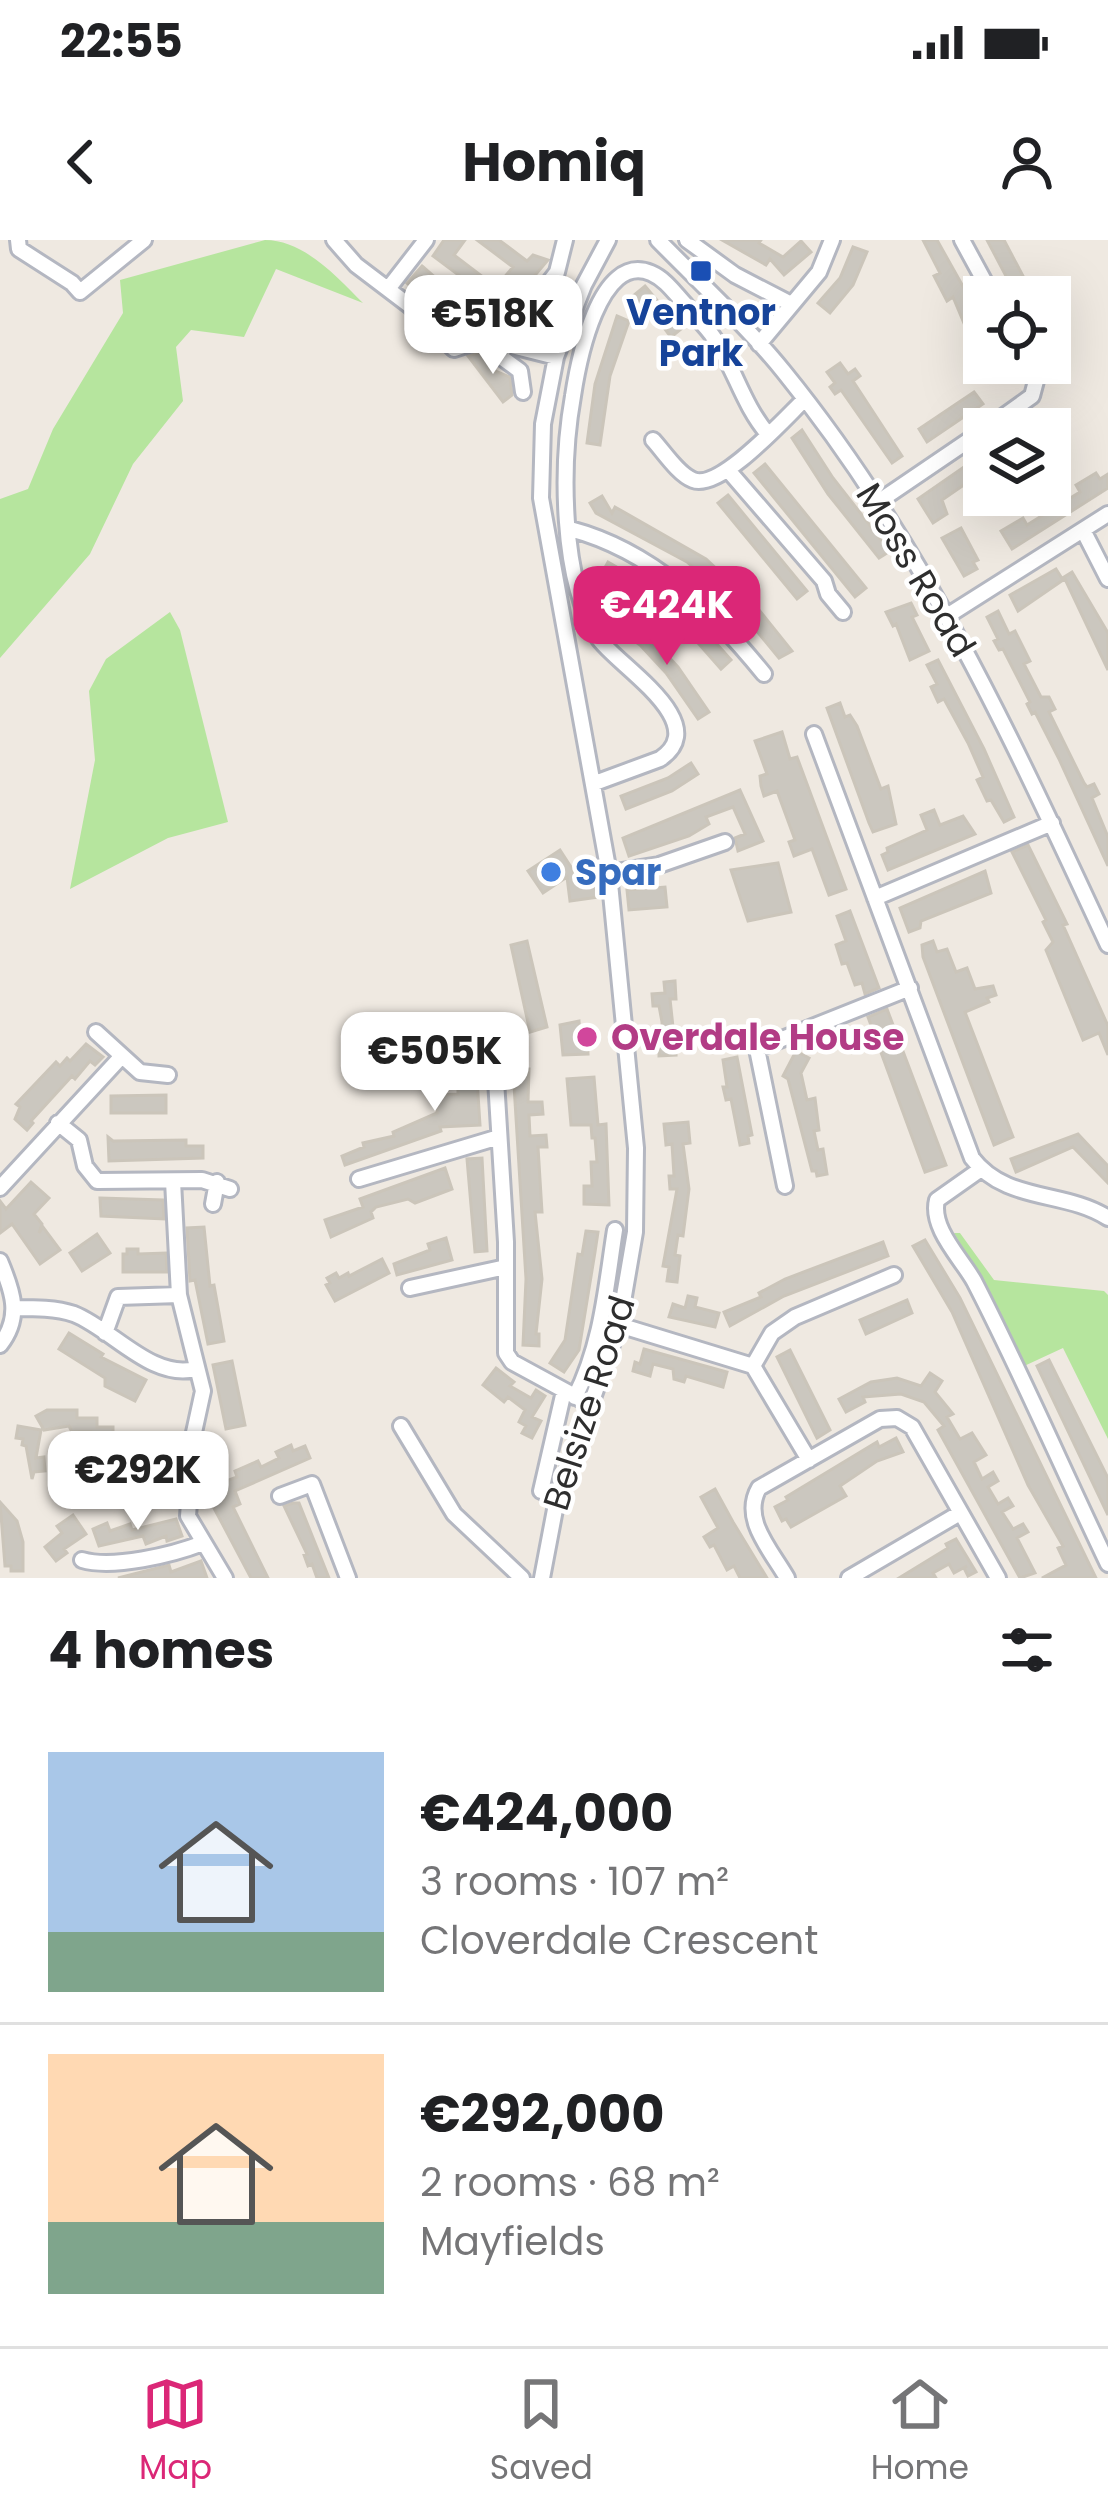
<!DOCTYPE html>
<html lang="en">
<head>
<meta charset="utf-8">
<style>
  body { margin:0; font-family:Poppins,sans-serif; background:#f6f6f6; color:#202124; height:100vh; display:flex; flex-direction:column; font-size:45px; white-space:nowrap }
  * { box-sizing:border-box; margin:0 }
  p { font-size:39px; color:#757577 }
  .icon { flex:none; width:66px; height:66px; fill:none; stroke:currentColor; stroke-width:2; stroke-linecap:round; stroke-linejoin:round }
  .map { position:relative; height:1338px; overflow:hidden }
  .details { display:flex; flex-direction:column; background:#fff; flex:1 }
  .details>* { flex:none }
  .buttons { position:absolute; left:963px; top:36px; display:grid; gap:24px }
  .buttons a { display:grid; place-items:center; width:108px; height:108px; border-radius:0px; background:#fff; box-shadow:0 12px 48px #0002; font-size:60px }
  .price { position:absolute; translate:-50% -102px; padding:0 27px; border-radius:24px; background:#fff; color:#222; font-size:39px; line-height:78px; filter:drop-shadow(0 3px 6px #0008) }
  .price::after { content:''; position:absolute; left:50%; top:72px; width:36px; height:27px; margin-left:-18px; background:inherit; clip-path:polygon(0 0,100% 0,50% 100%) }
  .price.selected { background:#db2777; color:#fff }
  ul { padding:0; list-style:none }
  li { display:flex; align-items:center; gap:36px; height:300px; padding:0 48px }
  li+li { border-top:3px solid #e0e0e0 }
  li span { display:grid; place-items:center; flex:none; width:336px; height:240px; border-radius:0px; color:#555 }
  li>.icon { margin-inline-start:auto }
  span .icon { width:144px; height:144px; fill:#fffc; stroke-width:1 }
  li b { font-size:51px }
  h2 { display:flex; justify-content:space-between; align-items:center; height:144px; padding:0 48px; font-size:51px }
  .status { display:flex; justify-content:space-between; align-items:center; height:84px; padding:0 60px; background:#fff; direction:ltr }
  .status svg { height:33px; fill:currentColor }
  header { display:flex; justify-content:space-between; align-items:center; height:156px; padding:0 48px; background:#fff; font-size:54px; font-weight:700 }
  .tabs { display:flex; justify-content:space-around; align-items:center; height:168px; border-top:3px solid #e0e0e0; background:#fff; font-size:33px; color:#757577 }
  .tabs a { display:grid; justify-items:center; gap:6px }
  .tabs .selected { color:#db2777 }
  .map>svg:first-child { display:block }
  .green { fill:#b6e59e }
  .building { fill:#cbc7bf; stroke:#cbc5ba; stroke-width:3 }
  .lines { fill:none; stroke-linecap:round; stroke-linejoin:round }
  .minor-casing { stroke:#b4b7c1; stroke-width:20 }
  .minor { stroke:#fff; stroke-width:14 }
  .transit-dot { fill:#1a4fb4; stroke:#fff; stroke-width:4.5 }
  .shop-dot { fill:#3f7fe0; stroke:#fff; stroke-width:4.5 }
  .hotel-dot { fill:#d1479c; stroke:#fff; stroke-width:4.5 }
  .labels { text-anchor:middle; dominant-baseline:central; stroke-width:9; stroke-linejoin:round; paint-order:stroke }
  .transit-label { font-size:36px; font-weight:bold; fill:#164399; stroke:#fff }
  .street-label { font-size:36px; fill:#2e2e2e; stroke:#fff }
  .shop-label { font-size:36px; font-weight:bold; fill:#366cbe; stroke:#fff; text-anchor:start }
  .hotel-label { font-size:36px; font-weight:bold; fill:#b23c85; stroke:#fff; text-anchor:start }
</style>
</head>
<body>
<div class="status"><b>22:55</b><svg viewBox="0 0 49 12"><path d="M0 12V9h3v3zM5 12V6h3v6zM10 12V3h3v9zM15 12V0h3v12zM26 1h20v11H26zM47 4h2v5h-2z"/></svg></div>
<header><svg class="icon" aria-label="back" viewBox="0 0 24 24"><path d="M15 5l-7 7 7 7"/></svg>Homiq<svg class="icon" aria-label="person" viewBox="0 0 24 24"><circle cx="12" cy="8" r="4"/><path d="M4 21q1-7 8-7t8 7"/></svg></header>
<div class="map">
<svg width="1108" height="1338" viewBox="0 0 1108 1338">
  <rect width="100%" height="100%" fill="#efe9e1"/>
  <path class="green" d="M265 0C304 0 337 37 363 63L276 29 244 97 191 90 176 107 183 161 133 224 90 314 0 418V259L28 249 53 189 123 73 120 40Z
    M170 372 180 390 228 582 168 598 70 649 95 520 89 451 106 419Z
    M954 993H960L994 1040 1104 1051 1108 1055V1199L1063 1108 1022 1127 973 1025Z"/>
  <path class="building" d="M444 0H465L454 15 496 47 513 27 477 0H499L527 21 533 15 548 20 508 67 483 85 477 71 496 63 433 16Z
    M722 0H761L759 3 783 17 801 1 811 12 784 35 770 19 766 25Z
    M923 0H937L984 84V108L976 112 953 57 947 61 934 36 940 33Z
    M987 0H1004L1034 57H1017Z
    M853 7 867 12 853 45 830 73 818 63 840 38Z
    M422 26 472 70 461 83 420 47 416 51 407 43Z
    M645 46 681 89 671 97 645 63 636 71 627 61Z
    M617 76 629 81 610 136 600 205 587 203 595 144Z
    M481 112 495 131 510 137 512 155 503 162 468 116Z
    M840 123 848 134 855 129 860 136 853 141 902 216 892 223 841 150 835 154 830 147 835 143 827 132Z
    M974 152 983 164 927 202 919 189Z
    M802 190 833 238 890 311 879 318 828 254 792 198Z
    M984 213V231L942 260 947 274 933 283 918 259Z
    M765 224 866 348 855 357 754 233Z
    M1096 233 1100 239 1108 234V248L1012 309 1001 291 1023 278 1027 285 1080 252 1076 245Z
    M728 255 807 351 797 359 718 263Z
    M602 256 612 273 615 267 706 319 755 365 792 411 779 418 737 367 687 322 596 273 590 263Z
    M961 288 978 320 973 322 977 329 964 336 942 298Z
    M608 322 667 356 692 376 731 420 721 429 676 378 649 357 613 340 608 348 597 342Z
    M1056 329 1063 340 1018 371 1010 355Z
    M1072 332 1108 393V430L1064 337Z
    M911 363 917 375 912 377 929 411 910 420 896 384 893 386 886 372Z
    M998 371 1009 394 1015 391 1030 421 1024 424 1041 457H1049L1055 469 1049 472 1084 543 1087 547 1094 544 1099 554 1092 558 1108 597V626L1059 519 1035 472 1032 474 1027 464 1030 462 1003 409 999 410 994 401 998 399 987 377Z
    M627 380 648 395 678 427 709 472 698 479 666 433 640 405 619 390Z
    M938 420 984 509 1014 577 1004 582 991 560 987 561 977 540 983 537 968 503 944 459 938 462 931 447 937 444 927 425Z
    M840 463 845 477 850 475 857 486 881 549 888 546 896 584 873 592 869 583 827 468Z
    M782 492 790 519 797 517 846 649 829 655 812 609 794 616 789 602 795 600 777 551 764 556 761 546 760 536 767 534 755 501Z
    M691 523 698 534 672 551 626 569 621 556 668 538Z
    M740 550 763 601 738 611 735 598 745 594 733 567 706 577 709 584 689 596 629 616 623 598Z
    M934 570 940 585 963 576 975 594 888 630 882 615 888 612 887 608 927 590 921 575Z
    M1028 605 1067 684 1063 685 1108 786V815L1099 793 1083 800 1046 710 1053 702 1043 682 1046 680 1012 612Z
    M560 610 582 644 597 642 599 657 570 661 567 637 543 653 528 631Z
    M778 623 791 672 748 681 731 630Z
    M985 631 991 653 921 681 920 688 909 692 900 668Z
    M665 647 667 667 629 670 627 650Z
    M850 671 879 748 865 754 862 743 855 745 847 723 842 724 836 705 846 701 837 676Z
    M527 701 547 787 530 792 511 705Z
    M933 701 937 712 947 709 956 732 967 728 975 749 993 746 996 755 987 758 989 762 965 772 1013 897 994 905 923 717 922 705Z
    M675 741 676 759H670L676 815 659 816V804H663L662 782 659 766H653L652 754 665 753 664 742Z
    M887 769 946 925 925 932 868 777Z
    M579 781 580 794H587L588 814 563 815 560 785Z
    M86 804 103 817 95 825 90 821 75 839 72 836 31 881 33 883 27 890 15 879 20 867 16 864 56 822 60 826 67 818 70 821Z
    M458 809H471V824L476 823 480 885 440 887 441 891 345 925 342 916 364 907 363 903 394 896 393 892 437 873V855L458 854Z
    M796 811 809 818 801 833 807 860 815 858 819 890 814 891 818 910 823 909 827 934 817 936 816 931H812L788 839 783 836Z
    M512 813H524L525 829H529L528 862H542L543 874 529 875 530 896 546 895 547 907H538L542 972H535L542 1039 536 1094H539V1106L523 1105 526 1039Z
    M737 817 752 895 748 896 749 903 740 905 731 859 726 860 723 847H727L723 820Z
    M594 837 598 885 606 884 609 965 584 964V946H592L591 922H597L595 898H592L591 885H571L567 839Z
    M166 855V873H111V856Z
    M688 882 690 903 683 904 689 949 683 996 678 995 675 1015 680 1016 677 1042 667 1041 669 1027 663 1026 677 949H670L669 936H674L672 904 666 905 664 884Z
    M1078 894 1108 926V943L1073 907 1016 932 1011 919Z
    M108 897 113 901 186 900V906H203V918L109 921Z
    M482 918 487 1011 475 1012 467 919Z
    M445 928 452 949 415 963 408 959 376 967 371 972 373 978 331 997 325 980 363 967 360 959Z
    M31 942 49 958 34 974 42 984 39 993 43 987 60 1010 40 1024 12 984 0 993V961L6 969Z
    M100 958 163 960 164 979 101 976Z
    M204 987 210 1046 214 1045 224 1101 208 1104 195 1040 190 1041 187 988Z
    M586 991 598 992 595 1012 579 1110 564 1132 550 1123 565 1100 578 1014 582 1015Z
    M97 994 110 1013 82 1031 70 1013Z
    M446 998 452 1020 397 1035 394 1024 430 1010 428 1004Z
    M925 1000 960 1058 1096 1338H1042L1066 1325 1058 1308 1063 1306 1028 1245 952 1072 913 1006Z
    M883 1002 888 1016 784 1056 730 1086 724 1072 761 1057 759 1053 785 1039Z
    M127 1009H138V1014L166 1013 167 1032H123V1014H127Z
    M382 1019 389 1033 335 1061 326 1045 330 1043 327 1038 336 1033 339 1038 348 1033 349 1036Z
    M688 1056 697 1058 695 1067 719 1073 715 1087 669 1077 673 1064 685 1068Z
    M907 1060 912 1073 866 1094 860 1080Z
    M69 1093 103 1114 101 1117 146 1140 135 1161 105 1146V1138L59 1109Z
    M644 1109 727 1132 723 1147 686 1136 684 1142 674 1139 673 1129 653 1124 650 1136 633 1131 635 1122 640 1124Z
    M790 1110 830 1190 817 1198 777 1117Z
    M1049 1120 1108 1238V1275L1037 1126Z
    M232 1121 245 1185 226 1189 213 1125Z
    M496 1128 514 1142 510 1146 531 1158 536 1150 545 1156 532 1177 541 1181 532 1198 522 1193 526 1186 519 1182 525 1170 508 1157 504 1162 483 1145Z
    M930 1133 942 1141 935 1152 953 1174 947 1177 960 1199 972 1193 986 1215 974 1222 982 1239 993 1232 998 1241 988 1247 998 1264 1008 1258 1013 1266 1002 1272 1013 1289 1023 1284 1028 1292 1017 1298 1035 1333 1020 1338 938 1190 944 1186 924 1162 901 1154 863 1157 865 1162 846 1172 839 1159 871 1142 897 1138 921 1146Z
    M47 1170H77V1178H97V1187H113V1204H100V1199H91V1192H72L69 1186 44 1190 36 1176Z
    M18 1186 41 1190 36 1218 44 1217 45 1231 34 1232 32 1239 26 1206 22 1205 23 1199 16 1198Z
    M896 1198 903 1212 877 1221 840 1246 846 1256 791 1287 786 1279 782 1281 775 1267 788 1260 786 1257 877 1202 879 1207Z
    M291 1205 293 1211 305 1206 310 1218 235 1251 240 1264 233 1267 268 1338H251L206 1253 212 1251 210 1247 237 1237 235 1231 258 1221 261 1227 279 1218 276 1212Z
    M77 1232 90 1238 98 1232 110 1237 102 1257 83 1249 80 1257 63 1250 70 1233 75 1235Z
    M120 1233 135 1238 137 1233H147L179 1247 177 1266 148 1254 146 1257 114 1246Z
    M715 1249 733 1282 767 1338H740L734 1326 727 1330 714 1305 710 1307 704 1297 718 1288 701 1257Z
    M0 1262 17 1281 23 1302V1331H11V1326H5Z
    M293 1263H299L329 1338H317L312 1324 308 1326 304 1315 307 1314 284 1266Z
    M73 1275 86 1294 64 1309 67 1313 56 1321 45 1307 62 1293 57 1286Z
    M176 1279 182 1296 167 1301 166 1296 146 1304 143 1296 99 1306 93 1289 107 1283 110 1291 130 1284 132 1290Z
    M956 1299 976 1332 968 1336 964 1328 967 1326 954 1333 949 1324 933 1333 936 1338H899L948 1308 946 1304Z
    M201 1321 207 1338H118L169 1325 171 1332Z"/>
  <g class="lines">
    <g class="minor-casing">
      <path id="minor" d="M18 0 19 9 72 43 80 52 144 0
        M334 0 356 25 410 66 454 109 484 99 556 117
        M658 0C700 43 746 85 784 132 924 304 1015 505 1108 705
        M687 0 735 35 791 64
        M962 0 993 57
        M388 49 426 0
        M505 104 501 117 520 131 523 152
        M759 104 819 32 832 0
        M510 105 515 87 557 32 565 0
        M986 189 1032 156 1036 141 1028 123
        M653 200C664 212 678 234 693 240 720 251 785 178 805 159
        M728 230 824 341 828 354 843 372
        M878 262 984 190
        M570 289C653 311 711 369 764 434
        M1083 290 1108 339
        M947 376 1108 274
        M814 494 972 918C1006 963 1065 950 1108 978
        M595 543 660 519C714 483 618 426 599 399 560 341 561 223 573 156 578 123 599 11 651 33 665 39 674 52 684 63 694 75 706 86 714 98 735 129 743 165 768 194
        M609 633 659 625 725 602
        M875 658 1052 583
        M96 792 140 832 168 835
        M495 824 506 1002V1113L512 1122 593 1166
        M58 883 79 900 85 926 97 941 202 940 230 949
        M981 929 937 960C930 988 961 1018 974 1041 1022 1134 1063 1230 1108 1324
        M359 939 499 897
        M173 941 179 1055 203 1151 193 1197
        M785 946 757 809 910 748
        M0 948 121 817
        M213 964 217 942
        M0 1021C13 1052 22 1077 0 1105
        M410 1048 506 1027
        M16 1068C35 1068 56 1068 74 1074 112 1089 152 1140 195 1129
        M619 1085 753 1126 809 1220
        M105 1093 118 1057 179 1055
        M753 1126 772 1093 795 1077 894 1035
        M575 1157C602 1104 606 1047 615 990
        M401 1186 454 1274 522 1338
        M58 1220 151 1222 191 1237 188 1276 225 1338
        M541 1251 564 1151
        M280 1256 312 1244 348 1338
        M82 1320C113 1329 172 1315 203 1303
        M542 1338 557 1259 619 1085 635 992 636 908 609 633 541 258 543 184 556 117 584 45 608 0
        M787 1338C771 1310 741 1279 759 1248L880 1179 897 1178 912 1187 998 1338
        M849 1338 960 1273"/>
    </g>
    <use href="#minor" class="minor"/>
  </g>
  <rect class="transit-dot" x="689" y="19" width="24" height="24" rx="6"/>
  <circle class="shop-dot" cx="551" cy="632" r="12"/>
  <circle class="hotel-dot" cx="587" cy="797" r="12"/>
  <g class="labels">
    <g class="transit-label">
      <text x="701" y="72">Ventnor<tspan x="701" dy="41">Park</tspan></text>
    </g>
    <g class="street-label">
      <text transform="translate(916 330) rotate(59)">Moss Road</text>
      <text transform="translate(589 1163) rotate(-72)">Belsize Road</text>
    </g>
    <g class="shop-label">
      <text x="575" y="632">Spar</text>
    </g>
    <g class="hotel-label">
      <text x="611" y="797">Overdale House</text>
    </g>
  </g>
</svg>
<div class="buttons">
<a><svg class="icon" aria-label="locate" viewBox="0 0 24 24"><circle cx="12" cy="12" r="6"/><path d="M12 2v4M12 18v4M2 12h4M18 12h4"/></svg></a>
<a><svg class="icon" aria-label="layers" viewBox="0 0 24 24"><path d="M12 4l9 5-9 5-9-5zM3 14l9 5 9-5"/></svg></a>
</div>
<b class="price" style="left:493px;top:137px">€518K</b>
<b class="price selected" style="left:667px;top:428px">€424K</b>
<b class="price" style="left:435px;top:874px">€505K</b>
<b class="price" style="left:138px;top:1293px">€292K</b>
</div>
<section class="details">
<h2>4 homes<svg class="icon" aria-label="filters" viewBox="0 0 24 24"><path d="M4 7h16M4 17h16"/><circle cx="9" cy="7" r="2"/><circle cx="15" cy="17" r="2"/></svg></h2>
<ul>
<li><span style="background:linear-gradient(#a9c7e8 75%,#7fa58c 0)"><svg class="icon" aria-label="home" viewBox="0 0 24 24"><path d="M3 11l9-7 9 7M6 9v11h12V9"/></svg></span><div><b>€424,000</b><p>3 rooms · 107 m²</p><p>Cloverdale Crescent</p></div></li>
<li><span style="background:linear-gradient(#ffd9b3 70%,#7fa58c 0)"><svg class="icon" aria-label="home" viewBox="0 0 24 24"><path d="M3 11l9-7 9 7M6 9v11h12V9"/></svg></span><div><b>€292,000</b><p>2 rooms · 68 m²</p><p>Mayfields</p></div></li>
</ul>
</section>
<nav class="tabs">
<a class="selected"><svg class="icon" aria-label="map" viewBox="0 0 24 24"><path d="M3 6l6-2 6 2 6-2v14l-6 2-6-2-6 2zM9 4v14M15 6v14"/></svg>Map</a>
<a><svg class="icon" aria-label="saved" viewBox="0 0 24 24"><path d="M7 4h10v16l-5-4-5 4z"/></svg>Saved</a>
<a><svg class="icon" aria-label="home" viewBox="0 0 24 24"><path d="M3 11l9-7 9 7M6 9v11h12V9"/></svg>Home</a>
</nav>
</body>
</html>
